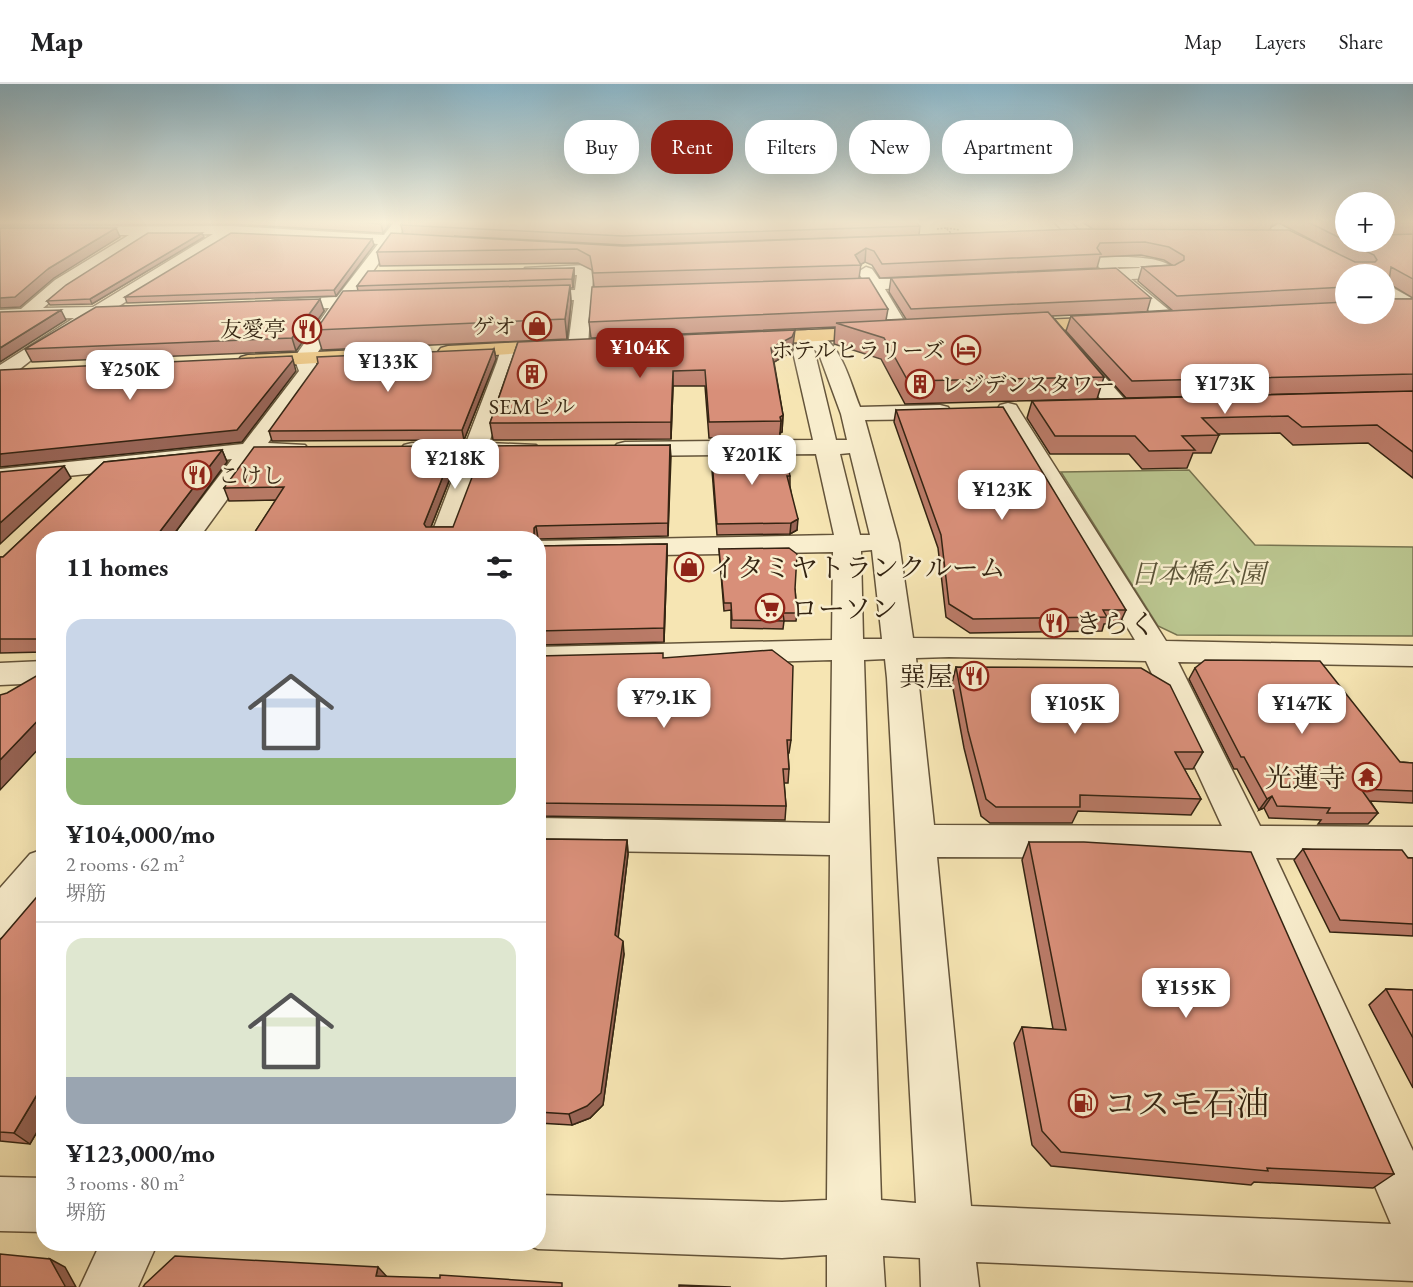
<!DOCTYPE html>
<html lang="en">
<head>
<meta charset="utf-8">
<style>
  body { margin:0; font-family:"EB Garamond","Noto Serif JP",serif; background:#f2f2f2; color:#202124; height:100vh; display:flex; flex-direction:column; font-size:22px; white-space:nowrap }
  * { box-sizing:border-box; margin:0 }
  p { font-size:20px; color:#757577 }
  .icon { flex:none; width:33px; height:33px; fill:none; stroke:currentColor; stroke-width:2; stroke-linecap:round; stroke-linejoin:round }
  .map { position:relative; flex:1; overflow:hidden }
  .panel { position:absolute; left:36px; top:447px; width:510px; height:720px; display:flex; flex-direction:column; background:#fff; border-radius:24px; box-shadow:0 6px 24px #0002 }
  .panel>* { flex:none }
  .top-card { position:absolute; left:564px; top:36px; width:570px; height:54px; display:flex; gap:12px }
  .fabs { position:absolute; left:1335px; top:108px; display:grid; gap:12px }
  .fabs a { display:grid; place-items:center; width:60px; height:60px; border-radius:50%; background:#fff; box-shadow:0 6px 24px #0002; font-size:30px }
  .price { position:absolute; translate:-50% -51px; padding:0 14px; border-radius:12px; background:#fff; color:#222; font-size:20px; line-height:39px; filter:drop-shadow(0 2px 3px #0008) }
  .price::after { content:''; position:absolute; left:50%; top:36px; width:18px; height:14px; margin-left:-9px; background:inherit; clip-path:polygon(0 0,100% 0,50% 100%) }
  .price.active { background:#8f2418; color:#fff }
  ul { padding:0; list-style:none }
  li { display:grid; align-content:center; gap:12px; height:318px; padding:0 30px }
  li+li { border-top:2px solid #e0e0e0 }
  li span { display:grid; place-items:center; height:186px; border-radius:18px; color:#555 }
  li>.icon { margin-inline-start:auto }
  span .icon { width:108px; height:108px; fill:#fffc; stroke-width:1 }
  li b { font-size:26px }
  h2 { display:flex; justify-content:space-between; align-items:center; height:72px; padding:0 30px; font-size:26px }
  .pill { padding:0 21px; border-radius:24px; background:#fff; box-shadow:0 6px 24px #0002; font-size:21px; line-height:54px }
  .pill.active { background:#8f2418; color:#fff }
  header { display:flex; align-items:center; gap:36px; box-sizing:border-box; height:84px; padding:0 30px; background:#fff; border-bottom:2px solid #e0e0e0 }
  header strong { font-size:28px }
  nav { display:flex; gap:33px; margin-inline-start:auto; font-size:21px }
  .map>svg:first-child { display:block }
  .green { fill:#bac58f; stroke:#777450; stroke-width:1.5 }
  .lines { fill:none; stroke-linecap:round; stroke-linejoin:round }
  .minor-casing { stroke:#64543a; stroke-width:3 }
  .major-casing { stroke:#342412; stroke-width:3 }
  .path { stroke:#342412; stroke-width:1.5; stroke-dasharray:2 1.5; stroke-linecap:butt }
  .minor { fill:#f9eece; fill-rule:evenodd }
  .major { fill:#ebc27a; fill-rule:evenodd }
  .wall { fill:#ba7b68; stroke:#342412; stroke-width:1.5; fill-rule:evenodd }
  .shaded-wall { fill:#976455; stroke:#342412; stroke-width:1.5 }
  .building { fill:#d88f79; stroke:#342412; stroke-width:1.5 }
  .labels { text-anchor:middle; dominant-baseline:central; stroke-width:5; stroke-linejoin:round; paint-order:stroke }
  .far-poi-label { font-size:22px; fill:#342412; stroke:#f9eece; text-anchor:end }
  .poi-label { font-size:27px; fill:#342412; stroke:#f9eece; text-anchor:start }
  .park-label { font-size:27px; font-style:italic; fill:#5c5438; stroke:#f9eece }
  .near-poi-label { font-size:33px; fill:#342412; stroke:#f9eece; text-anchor:start }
</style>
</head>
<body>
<header>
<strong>Map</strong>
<nav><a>Map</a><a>Layers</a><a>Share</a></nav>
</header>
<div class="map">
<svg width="1413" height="1203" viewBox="0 0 1413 1203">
  <rect width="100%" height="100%" fill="#f6e5b3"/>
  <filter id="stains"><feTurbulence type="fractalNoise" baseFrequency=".00333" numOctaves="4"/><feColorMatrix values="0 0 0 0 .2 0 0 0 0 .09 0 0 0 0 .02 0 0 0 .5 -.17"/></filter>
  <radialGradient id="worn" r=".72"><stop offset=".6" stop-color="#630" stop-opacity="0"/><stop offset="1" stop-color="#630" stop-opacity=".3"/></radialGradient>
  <path class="green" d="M1189 386 1255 461 1413 463V552L1177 551 1158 542 1061 388Z"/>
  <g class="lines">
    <g class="minor-casing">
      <path id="minor" d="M394 138H404L406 141 399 152 430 154 437 158 430 162 392 160 355 213H385L388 217 385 221 348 223 314 274 319 287 268 359 305 361 309 366 305 371 258 373 199 454H172L232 375 0 399V385L243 360 299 287 294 274 329 224 278 226 272 225 269 221 272 217 278 216 337 213 378 160 232 151 119 222 136 223 139 227 136 231 101 233 30 277 7 295 0 297V281L74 234 0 236V226L21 225 55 196 129 151H0V143L231 142 384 151ZM213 150 93 223 43 224 67 204 150 151Z
        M1054 138H1070L1107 173C1127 173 1165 171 1178 188L1170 193 1131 195 1175 231 1178 235 1175 239H1163L1112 195H1072L1070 192 1072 189 1102 186ZM1117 183H1139L1140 184 1119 185Z
        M1258 138H1277L1320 159 1324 167 1316 172 1311 170 1308 164Z
        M586 181 594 186 592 205 637 204 643 205 646 209 643 213 637 214 591 215 588 262 585 266H571L568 262 574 216 526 217 520 216 517 212 520 208 526 207 575 206 577 191 531 192 525 190 523 187 525 184Z
        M866 183 872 185 879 195 934 192 942 197 934 202 885 205 911 248 909 252H895L868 206 829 208 821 203 829 198 863 196 858 188Z
        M1384 199 1413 215V228L1384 212Z
        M809 246C841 254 849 296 860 323L940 321 948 323 951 328 948 333 940 335 865 336 899 459 913 554 1135 556 997 326 1000 321 1008 319 1016 321 1019 326 1166 557 1413 562V582L1178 578 1260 742 1413 743V775L1276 774 1413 1067V1197L976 1178 979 1203H921L920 1174 883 1172 885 1203H827V1171L782 1174 538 1165 524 1160H538V1111L782 1118 827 1116 830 771 538 766V734L830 739 832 576 538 584V563L832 556 833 468 538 473V457L834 451 816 370 625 372 617 370 613 365 617 360 625 358 813 356 793 268 802 248ZM814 265 819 270 841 330 847 356H836ZM850 369 870 451H860L840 370ZM872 466 882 555H863L861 467ZM949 573 1146 577 1222 742 934 741 916 574ZM885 575 887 594 916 1119 881 1116 864 576ZM937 773 1236 774 1391 1140 971 1122Z
        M509 259 516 261 519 265 517 278 489 359 536 361 540 366 536 371 484 373 457 454H430L461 373 404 371 400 366 404 361 412 359H466L497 278 502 261Z
        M1073 263 1080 265 1127 318 1130 323 1127 328 1119 330 1111 328 1063 269 1066 265Z
        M44 577V599L0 601V579Z
        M44 765V812L15 848 0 854V804L30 770Z
        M0 1093 44 1094V1148L0 1147Z
        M100 1160H157L138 1203H80Z"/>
    </g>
    <g class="major-casing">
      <path id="major" d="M1113 233 1119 234 1122 238 1119 242 1015 249 1008 247 1006 243 1008 239 1015 237Z
        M879 243 886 245 888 249 886 253 748 261 741 259 739 255 741 251 748 249Z
        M562 256 569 258 572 262 569 266 448 274 441 272 438 268 441 264 448 262Z
        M361 266 368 268 371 272 368 276 248 283 241 281 238 277 241 273 248 271Z"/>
    </g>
    <path class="path" d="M937 145 946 144
      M947 151 952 150 946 144 960 146"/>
    <use href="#minor" class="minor"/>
    <use href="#major" class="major"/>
  </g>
  <path class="wall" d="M0 138H391L383 149 231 140 0 141Z
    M1082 138H1346V158H1384V138H1413V214L1393 202 1389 209V213L1392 215H1413V394L1368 359 1293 361 1280 349 1218 350 1219 351 1211 369H1193L1187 384 1142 385 1129 370H1050L1027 334 1032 317 1379 308 1126 314 1066 247 1071 232 1172 226 1138 197 1142 183 1172 181 1164 176 1141 171 1100 173 1097 184 880 194 872 181 865 178 861 180 859 194 888 225 886 236 906 235 889 208 891 194 1151 214 1147 228 1052 232 1104 293 1097 315 905 320 881 275 834 260 835 243 591 254 589 238 594 203 592 186 578 179 380 182 377 168 403 150 401 141 920 142 919 151 1093 145ZM1279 139 1338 170 1270 146 1271 143ZM454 152 624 161 892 152 623 162ZM1346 190 1384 230H1346Z
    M204 153 92 220 50 221 47 217Z
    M372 155 374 161 336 212 127 219 125 213Z
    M574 184V193L573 204H570L571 219 567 255 322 266 316 246 358 207 357 202Z
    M324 227 296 267 32 278 25 265Z
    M518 258 793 261 791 268 774 278 783 331 782 348 780 349V354H709L705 302H673L671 355 493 356 490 339Z
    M494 265 496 275 464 356 272 357 269 347Z
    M896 326 1126 526 1120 539 1104 540 1102 547 970 549 946 533 938 464 894 338Z
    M670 361 668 452 538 455 251 454 276 416 229 417 224 404 458 374 431 443H453Z
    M711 363 790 392V402L797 446 790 450 717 451 711 373Z
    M222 366 227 378 171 454H44V568L0 569V473H3L104 378Z
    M667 460V473L664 558 538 561V462Z
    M719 465 795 505 797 529 796 537H784L783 545 731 544V526L724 527Z
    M538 572 663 574 791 656 789 669H788L789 685 788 699H784L786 722 785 736 538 732Z
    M956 583 1203 668 1193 685H1184L1201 715 1191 731 1078 727 1072 739H990L981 732 964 664 952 599Z
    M1195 584 1400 678 1413 679V719L1370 717 1378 729 1368 740H1318L1321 736 1269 734 1264 724 1259 726 1237 685H1234L1189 595Z
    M538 755 627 756 628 770 618 853 624 870 603 1021 590 1034 572 1041 538 1039Z
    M1029 758 1394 1090 1373 1104 1254 1098 1251 1101 1051 1082 1032 1061 1014 959 1022 943 1053 945 1022 776Z
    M1303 765 1413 774V852L1330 848 1294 776Z
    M44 808V1036L30 1060 0 1057V856Z
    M1386 905 1413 906V1004L1369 921Z"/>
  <path class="shaded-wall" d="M382 138H391L383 149 381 140Z
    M1273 138H1279L1271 143Z
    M116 144 120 153 54 194 20 223 0 224V214Z
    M202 149 204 153 92 220 90 215Z
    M372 155 374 161 336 212 334 206Z
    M866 164 865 178 860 181 855 171Z
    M574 184V193L573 204 572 195Z
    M570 201 571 219 567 255 565 235Z
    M320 215 324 227 296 267 292 254Z
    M61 226 66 236 0 278V264Z
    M795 246 793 261 791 268 771 280V264Z
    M494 265 496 275 464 356 462 346Z
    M293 276 296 287 242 358 0 383V370Z
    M673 287V302L671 355V338Z
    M783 331 782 348 780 349 781 337 780 333Z
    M670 361 671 373 668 452V439Z
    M455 362 458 374 427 453 424 440Z
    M222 366 227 378 171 454H155Z
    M64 382 71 394 0 460V439Z
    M798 435 797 446 790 450 791 439Z
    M536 442 538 454H534V444Z
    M667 460V473L664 558V544Z
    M44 630V659L0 706V676Z
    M1272 712 1264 724 1259 726 1267 715Z
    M627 756 628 770 617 864 615 851Z
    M623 857 624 870 603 1021 590 1034 572 1041 569 1030Z
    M44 999V1036L30 1060 14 1049Z
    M50 1175 65 1183 76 1203H64Z
    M378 1183 389 1195 376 1192Z"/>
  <path class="building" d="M355 138H382L381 140Z
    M403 138H916L920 142 623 152 401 141Z
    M1308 138H1346V157Z
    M1384 138H1413V139H1390L1388 143H1384Z
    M0 144H116L49 184 15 213 0 214Z
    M1079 145 1289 146 1355 178H1375L1377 176 1374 171 1347 158H1384V151L1413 150V195L1391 183 1389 197 1393 201 1389 203V213L1392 215H1413V290L1132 297 1071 232 1346 218V230H1384V190H1346V203L1177 212 1142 183 1175 181 1184 176V172L1169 163 1145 158 1100 159 1097 164 1101 170 882 180 874 167 866 164 855 171 861 181 593 189 590 172 577 165 377 168 391 149 623 162Z
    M148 149H202L90 215 47 217 66 201Z
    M231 149 372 155 334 206 125 213Z
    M574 184 572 195 357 202 368 187Z
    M1116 184 1151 214 911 225 891 194Z
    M869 194 888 225 589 238 592 203Z
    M570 201 565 235 316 246 343 207Z
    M320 215 292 254 25 265 96 223Z
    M61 226 0 264V228Z
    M1048 228 1104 293 908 297 884 254 836 239Z
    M795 246 792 253 771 264 783 331 780 333 781 337 709 338 705 286 673 287 671 338 490 339 518 258Z
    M494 265 462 346 269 347 318 279 317 273Z
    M292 272 293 276 237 346 0 370V286Z
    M1413 307V368L1377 341 1302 343 1288 332 1202 334 1219 351 1182 352 1195 366 1149 367 1135 352H1055L1032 317Z
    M1003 323 1126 526H1103L1107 533 973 535 949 520 941 451 896 326Z
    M670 361 668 439 536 442 534 444V454H251L284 403 224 404 254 363 455 362 424 440 426 443H453L484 362Z
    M784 362 790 392H787L798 435 791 439 717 440 711 363Z
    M222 366 155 454H44V555H0V473H3L104 378Z
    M64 382 0 439V388Z
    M667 460 664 544 538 547V462Z
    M789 464 797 470 795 505 797 529H783L784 537 732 536 731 519H724L719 465Z
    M772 566 793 582 791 656H787L789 685H783L786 722 538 719V572L663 569V574Z
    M1205 576 1320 577 1400 678 1413 679V707L1361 705 1378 729H1327L1330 724 1277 722 1272 712 1267 715 1244 673H1241L1195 584Z
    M956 583 1141 584 1170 601 1203 668H1175L1201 715 1080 711V723H996L986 715 968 647Z
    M38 591H44V630L0 676V611L7 609Z
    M538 755 627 756 615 851 623 857 601 1009 587 1022 569 1030 538 1028Z
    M1029 758H1084L1251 768 1394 1090 1267 1084 1268 1087 1061 1068 1042 1047 1022 943 1066 946Z
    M1303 765 1402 766 1408 774H1413V840L1340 836Z
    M41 808H44V999L14 1049 0 1048V856Z
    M1386 905 1413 906V954Z
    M0 1170 50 1175 65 1202 64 1203H0Z
    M175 1172 378 1183 376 1192 440 1194V1191L562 1199V1203H143L145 1200Z
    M679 1201 731 1203H679Z"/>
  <linearGradient id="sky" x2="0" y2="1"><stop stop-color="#8ab9ce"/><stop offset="0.45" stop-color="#fbf3dd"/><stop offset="1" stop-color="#fbf3dd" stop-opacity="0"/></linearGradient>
  <rect width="1413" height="307" fill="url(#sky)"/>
  <defs>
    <g id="shop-ring" transform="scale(1.5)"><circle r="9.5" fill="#f9eece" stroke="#8f2418" stroke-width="1.5"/><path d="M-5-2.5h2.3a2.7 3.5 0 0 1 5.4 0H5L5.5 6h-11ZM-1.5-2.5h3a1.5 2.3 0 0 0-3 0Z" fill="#8f2418"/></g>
    <g id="restaurant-ring" transform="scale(1.5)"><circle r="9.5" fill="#f9eece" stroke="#8f2418" stroke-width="1.5"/><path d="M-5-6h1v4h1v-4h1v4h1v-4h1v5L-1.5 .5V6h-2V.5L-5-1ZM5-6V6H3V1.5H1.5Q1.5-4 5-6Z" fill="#8f2418"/></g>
    <g id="hotel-ring" transform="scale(1.5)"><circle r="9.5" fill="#f9eece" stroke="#8f2418" stroke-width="1.5"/><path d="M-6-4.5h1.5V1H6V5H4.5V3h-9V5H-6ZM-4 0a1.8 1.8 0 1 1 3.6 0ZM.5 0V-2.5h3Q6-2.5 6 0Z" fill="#8f2418"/></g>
    <g id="building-ring" transform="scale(1.5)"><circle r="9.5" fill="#f9eece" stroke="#8f2418" stroke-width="1.5"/><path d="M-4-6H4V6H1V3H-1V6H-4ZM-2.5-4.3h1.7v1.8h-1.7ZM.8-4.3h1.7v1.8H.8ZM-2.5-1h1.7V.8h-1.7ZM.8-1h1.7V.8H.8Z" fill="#8f2418"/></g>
    <g id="supermarket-ring" transform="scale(1.5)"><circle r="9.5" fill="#f9eece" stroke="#8f2418" stroke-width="1.5"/><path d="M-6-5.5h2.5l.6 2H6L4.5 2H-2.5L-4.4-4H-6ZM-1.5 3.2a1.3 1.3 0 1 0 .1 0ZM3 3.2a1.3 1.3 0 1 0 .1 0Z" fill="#8f2418"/></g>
    <g id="temple-ring" transform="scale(1.5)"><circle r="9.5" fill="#f9eece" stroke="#8f2418" stroke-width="1.5"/><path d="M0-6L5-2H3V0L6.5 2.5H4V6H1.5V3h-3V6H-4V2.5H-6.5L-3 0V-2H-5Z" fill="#8f2418"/></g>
    <g id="fuel-ring" transform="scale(1.5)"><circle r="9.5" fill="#f9eece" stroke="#8f2418" stroke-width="1.5"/><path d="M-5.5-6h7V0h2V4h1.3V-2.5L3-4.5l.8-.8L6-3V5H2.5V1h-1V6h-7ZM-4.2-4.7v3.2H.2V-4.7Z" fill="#8f2418"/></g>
  </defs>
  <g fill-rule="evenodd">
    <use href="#shop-ring" x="537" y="242"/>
    <use href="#restaurant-ring" x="307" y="245"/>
    <use href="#hotel-ring" x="966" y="266"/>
    <use href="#building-ring" x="532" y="290"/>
    <use href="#building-ring" x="920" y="300"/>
    <use href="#restaurant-ring" x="197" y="391"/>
    <use href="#shop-ring" x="689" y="483"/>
    <use href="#supermarket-ring" x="770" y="524"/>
    <use href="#restaurant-ring" x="1054" y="539"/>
    <use href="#restaurant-ring" x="974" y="592"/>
    <use href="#temple-ring" x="1367" y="693"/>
    <use href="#fuel-ring" x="1083" y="1019"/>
  </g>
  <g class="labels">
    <g class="far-poi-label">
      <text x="516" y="242">ゲオ</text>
      <text x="286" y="245">友愛亭</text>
      <text x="945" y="266">ホテルヒラリーズ</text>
      <text x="941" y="300" text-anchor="start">レジデンスタワー</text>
      <text x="532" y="322" text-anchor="middle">SEMビル</text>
      <text x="218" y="391" text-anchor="start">こけし</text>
    </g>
    <g class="poi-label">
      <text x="710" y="483">イタミヤトランクルーム</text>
      <text x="791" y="524">ローソン</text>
      <text x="1075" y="539">きらく</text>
      <text x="953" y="592" text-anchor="end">巽屋</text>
      <text x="1346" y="693" text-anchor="end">光蓮寺</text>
    </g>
    <g class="park-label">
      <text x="1198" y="489">日本橋公園</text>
    </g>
    <g class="near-poi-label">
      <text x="1104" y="1019">コスモ石油</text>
    </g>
  </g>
  <rect width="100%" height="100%" filter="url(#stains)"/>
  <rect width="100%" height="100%" fill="url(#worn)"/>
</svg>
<div class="fabs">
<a>+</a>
<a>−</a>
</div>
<b class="price active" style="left:640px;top:295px">¥104K</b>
<b class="price" style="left:388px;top:309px">¥133K</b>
<b class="price" style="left:130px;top:317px">¥250K</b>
<b class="price" style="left:1225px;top:331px">¥173K</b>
<b class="price" style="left:752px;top:402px">¥201K</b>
<b class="price" style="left:455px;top:406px">¥218K</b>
<b class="price" style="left:1002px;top:437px">¥123K</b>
<b class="price" style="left:664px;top:645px">¥79.1K</b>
<b class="price" style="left:1075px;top:651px">¥105K</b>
<b class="price" style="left:1302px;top:651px">¥147K</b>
<b class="price" style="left:1186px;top:935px">¥155K</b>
<div class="top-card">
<a class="pill">Buy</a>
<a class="pill active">Rent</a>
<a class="pill">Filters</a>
<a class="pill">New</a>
<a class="pill">Apartment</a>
</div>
<section class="panel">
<h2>11 homes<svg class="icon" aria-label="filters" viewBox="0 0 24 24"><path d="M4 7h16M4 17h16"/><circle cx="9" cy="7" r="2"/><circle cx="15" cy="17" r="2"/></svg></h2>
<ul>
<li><span style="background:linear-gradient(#c9d6e8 75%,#8fb573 0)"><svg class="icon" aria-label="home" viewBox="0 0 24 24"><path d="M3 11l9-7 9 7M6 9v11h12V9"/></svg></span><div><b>¥104,000/mo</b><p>2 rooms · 62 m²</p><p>堺筋</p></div></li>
<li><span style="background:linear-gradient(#dfe7d0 75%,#9aa5b1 0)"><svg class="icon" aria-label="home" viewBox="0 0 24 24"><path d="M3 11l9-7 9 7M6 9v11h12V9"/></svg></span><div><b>¥123,000/mo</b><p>3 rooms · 80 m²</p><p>堺筋</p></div></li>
</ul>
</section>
</div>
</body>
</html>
